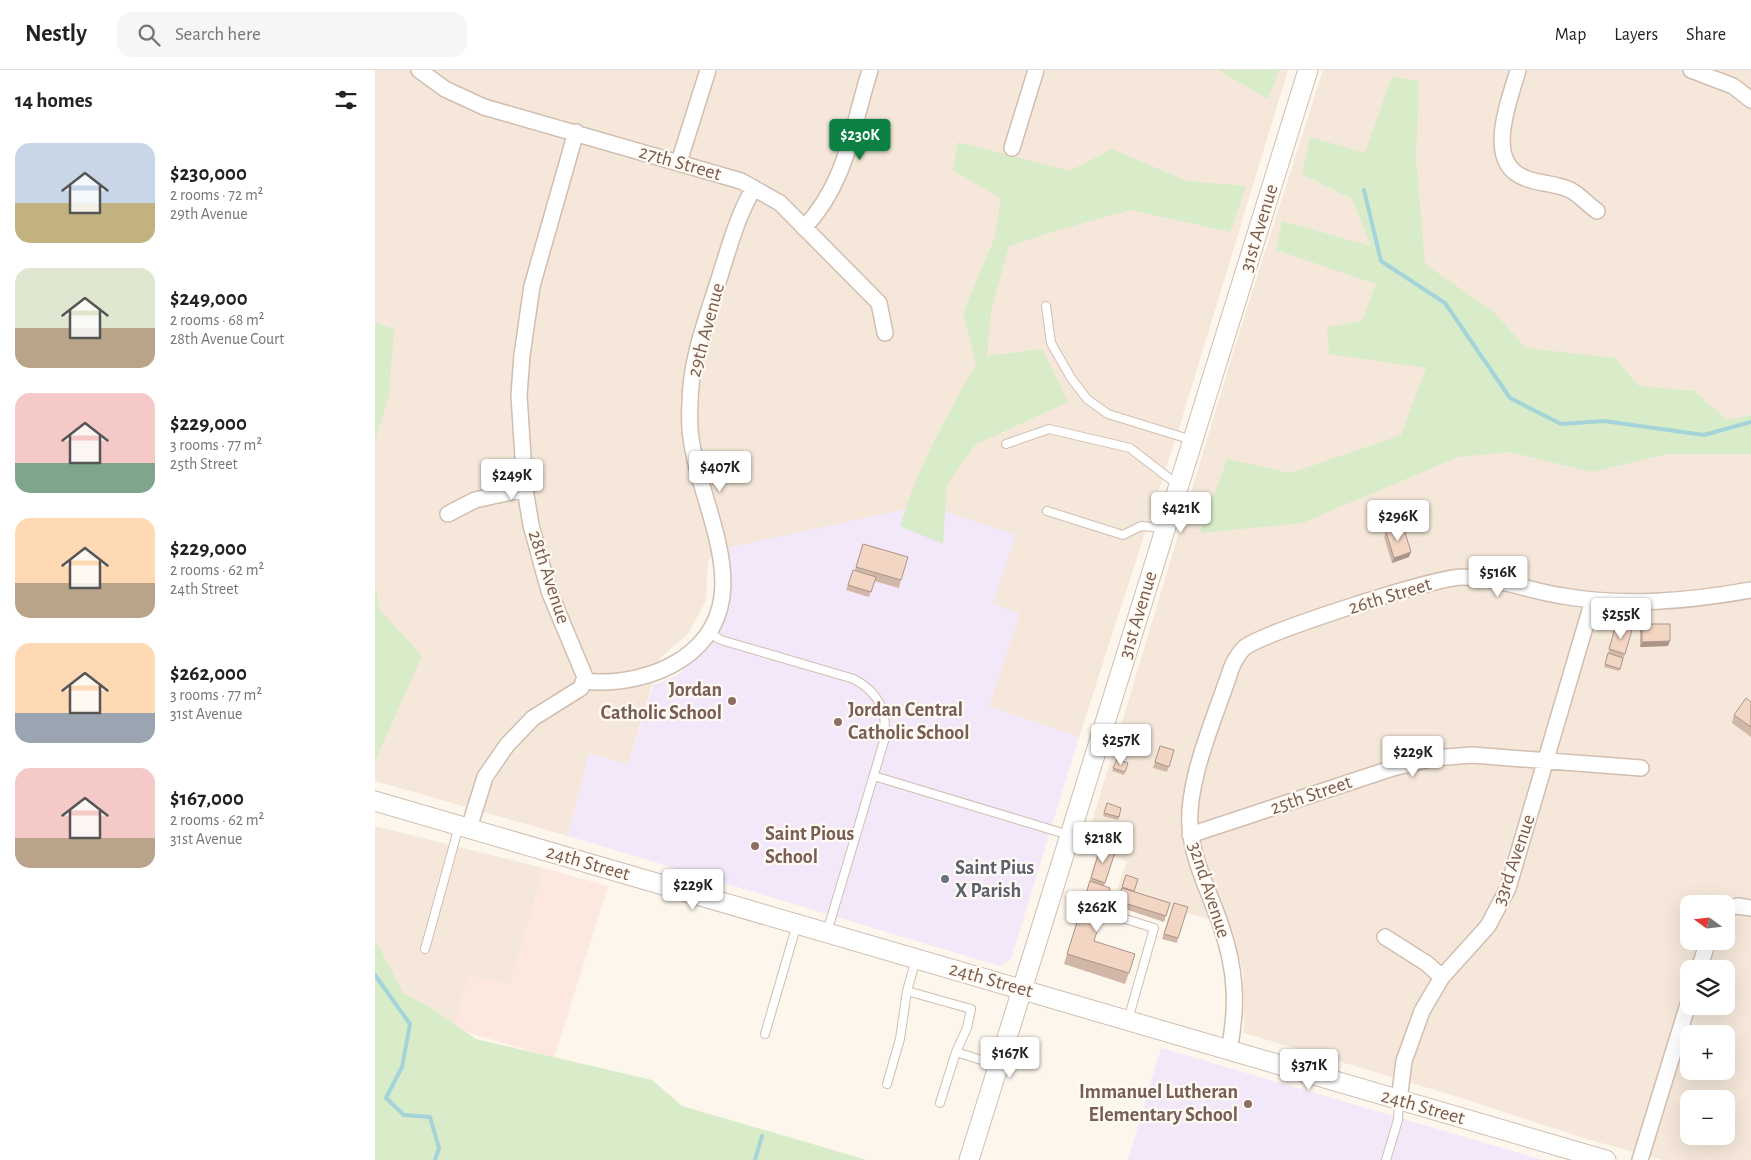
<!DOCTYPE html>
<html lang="en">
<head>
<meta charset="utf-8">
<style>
  body { margin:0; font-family:"Alegreya Sans",sans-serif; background:#f6f6f6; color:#222; height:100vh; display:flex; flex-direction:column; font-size:19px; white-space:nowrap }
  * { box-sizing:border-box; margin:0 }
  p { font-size:16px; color:#767676 }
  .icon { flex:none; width:28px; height:28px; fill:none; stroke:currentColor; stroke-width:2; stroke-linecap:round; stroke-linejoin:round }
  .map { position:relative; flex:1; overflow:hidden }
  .sheet { display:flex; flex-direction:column; background:#fff; width:375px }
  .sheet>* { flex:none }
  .needle { width:32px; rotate:285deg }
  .tools { position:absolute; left:1305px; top:825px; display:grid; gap:10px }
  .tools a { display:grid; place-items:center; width:55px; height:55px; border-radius:10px; background:#fff; box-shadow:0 5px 20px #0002; font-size:25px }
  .price { position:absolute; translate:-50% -42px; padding:0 11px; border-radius:5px; background:#fff; color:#222; font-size:16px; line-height:32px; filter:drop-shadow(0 1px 2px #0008) }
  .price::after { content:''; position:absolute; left:50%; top:30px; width:15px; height:11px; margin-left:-8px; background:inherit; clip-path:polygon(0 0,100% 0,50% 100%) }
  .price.selected { background:#0b8043; color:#fff }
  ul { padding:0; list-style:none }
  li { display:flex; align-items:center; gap:15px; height:125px; padding:0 15px }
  li span { display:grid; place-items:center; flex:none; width:140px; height:100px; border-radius:15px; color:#555 }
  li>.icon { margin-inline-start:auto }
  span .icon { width:60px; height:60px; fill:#fffc; stroke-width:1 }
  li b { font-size:21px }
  h2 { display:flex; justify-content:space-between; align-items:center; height:60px; padding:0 15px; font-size:21px }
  header { display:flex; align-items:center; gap:30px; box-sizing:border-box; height:70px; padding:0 25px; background:#fff; border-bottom:1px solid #e0e0e0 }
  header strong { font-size:24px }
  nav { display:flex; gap:28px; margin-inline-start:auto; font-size:18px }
  .search { width:350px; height:45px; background:#f6f6f6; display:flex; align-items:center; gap:12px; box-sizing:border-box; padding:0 18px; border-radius:15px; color:#767676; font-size:19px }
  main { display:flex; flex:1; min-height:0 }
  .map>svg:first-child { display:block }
  .residential { fill:#f5e8da; fill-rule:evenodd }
  .commercial { fill:#fde8e0 }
  .education { fill:#f3e8fa }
  .green { fill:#d8ecc9 }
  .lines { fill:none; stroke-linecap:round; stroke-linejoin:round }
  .stream { stroke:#a5d3da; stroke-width:4 }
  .service-casing { stroke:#d1beb0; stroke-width:10 }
  .minor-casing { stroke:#d1beb0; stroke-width:18 }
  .tertiary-casing { stroke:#d1beb0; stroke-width:21 }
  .service { stroke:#fff; stroke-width:8 }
  .minor { stroke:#fff; stroke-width:15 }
  .tertiary { stroke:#fff; stroke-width:19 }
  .wall { fill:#d1b7a8 }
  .shaded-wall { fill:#aa9588 }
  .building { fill:#f3d5c3; stroke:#aa9588 }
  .education-dot { fill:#8d6e63; stroke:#fffaf3; stroke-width:2 }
  .worship-dot { fill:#6b7280; stroke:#fffaf3; stroke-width:2 }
  .labels { text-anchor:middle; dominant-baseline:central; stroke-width:4.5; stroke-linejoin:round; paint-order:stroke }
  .street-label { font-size:20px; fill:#7a5c4d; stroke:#fffaf3 }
  .education-label { font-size:20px; font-weight:bold; fill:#785e54; stroke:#fffaf3; text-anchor:end }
  .worship-label { font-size:20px; font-weight:bold; fill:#5b616d; stroke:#fffaf3; text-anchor:start }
</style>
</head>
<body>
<header>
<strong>Nestly</strong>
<div class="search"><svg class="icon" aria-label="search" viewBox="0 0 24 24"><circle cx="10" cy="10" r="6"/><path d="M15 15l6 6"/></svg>Search here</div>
<nav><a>Map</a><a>Layers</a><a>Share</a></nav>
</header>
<main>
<section class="sheet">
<h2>14 homes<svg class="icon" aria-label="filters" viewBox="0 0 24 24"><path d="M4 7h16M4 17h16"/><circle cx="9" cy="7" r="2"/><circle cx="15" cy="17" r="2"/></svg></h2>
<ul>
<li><span style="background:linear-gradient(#c9d6e8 60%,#c2b280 0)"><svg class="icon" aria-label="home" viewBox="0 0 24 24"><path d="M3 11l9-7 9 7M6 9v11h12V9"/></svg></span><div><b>$230,000</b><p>2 rooms · 72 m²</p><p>29th Avenue</p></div></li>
<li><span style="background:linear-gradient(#dfe7d0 60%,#b9a48a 0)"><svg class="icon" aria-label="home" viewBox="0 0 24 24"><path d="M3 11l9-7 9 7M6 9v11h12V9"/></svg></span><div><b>$249,000</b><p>2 rooms · 68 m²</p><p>28th Avenue Court</p></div></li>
<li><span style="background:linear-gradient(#f6c9c9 70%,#7fa58c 0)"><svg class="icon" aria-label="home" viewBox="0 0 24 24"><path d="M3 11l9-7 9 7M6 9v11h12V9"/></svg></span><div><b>$229,000</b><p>3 rooms · 77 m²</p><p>25th Street</p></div></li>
<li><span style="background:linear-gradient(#ffd9b3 65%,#b9a48a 0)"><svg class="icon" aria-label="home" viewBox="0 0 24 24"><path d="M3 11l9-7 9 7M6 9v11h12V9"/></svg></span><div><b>$229,000</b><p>2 rooms · 62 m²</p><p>24th Street</p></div></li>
<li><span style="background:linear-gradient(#ffd9b3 70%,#9aa5b1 0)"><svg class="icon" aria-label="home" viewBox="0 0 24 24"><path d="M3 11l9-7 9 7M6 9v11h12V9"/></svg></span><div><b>$262,000</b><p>3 rooms · 77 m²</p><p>31st Avenue</p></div></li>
<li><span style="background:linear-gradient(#f6c9c9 70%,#b9a48a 0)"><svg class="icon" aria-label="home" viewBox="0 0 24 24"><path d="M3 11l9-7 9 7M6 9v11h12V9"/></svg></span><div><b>$167,000</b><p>2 rooms · 62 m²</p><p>31st Avenue</p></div></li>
</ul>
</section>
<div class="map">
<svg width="1376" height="1090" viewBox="0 0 1376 1090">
  <rect width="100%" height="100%" fill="#fdf6ec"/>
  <path class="residential" d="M0 0H913L805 355 704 667 614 636 644 543 618 534 351 478 333 490 331 531 313 564 285 588 253 695 214 683 193 766 0 711Z
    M948 0H1376V1090H1287L1215 1070 1083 1027 869 963 868 901 854 855 741 822 752 792 710 775 865 260ZM1314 834H1351V871H1314ZM1314 899H1351V936H1314ZM1314 964H1351V1001H1314ZM1314 1029H1351V1066H1314Z
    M0 756 169 798 135 915 78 958 21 940 0 881Z"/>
  <path class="commercial" d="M169 798 233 816 179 988 78 958 94 905 135 914Z"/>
  <path class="education" d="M550 435 641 465 618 534 645 543 614 636 704 667 636 889 625 896 193 766 214 683 253 695 278 615 302 606 335 575 356 522 351 478Z
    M786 978 1168 1090H753Z"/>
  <path class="green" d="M843 0H904L893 29Z
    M1017 6 1044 11 1041 88 1050 194 1119 242 1151 278 1240 288 1264 316 1319 321 1352 350 1376 345V384H1292L1217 402 1135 382 1083 387 927 453 825 463 852 389 916 403 1026 365 1051 298 954 284 952 257 987 251 1001 214 901 180 907 151 996 176 977 129 927 104 935 67 990 83Z
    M583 72 695 101 737 79 812 111 871 116 855 162 756 140 680 161 634 176 616 241 612 286 667 279 693 332 600 375 572 414 568 474 525 456C542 398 572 346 601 294L588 243 620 167 626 129 578 100Z
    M0 253 19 259 14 325 0 371Z
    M0 514 5 540 47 586 0 691Z
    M0 869 28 923 58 939 101 969 277 1010 307 1036 492 1090H0Z"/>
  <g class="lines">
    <path class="stream" d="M989 120 1006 191 1070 233 1135 328 1186 354 1229 351 1329 365 1376 352
      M0 905 35 954 27 997 11 1028 29 1045 55 1047 64 1078 60 1090
      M380 1090 387 1066"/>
    <g class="service-casing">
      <path id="service" d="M671 236 676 273 696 308 712 329 733 344 817 370
        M631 374 674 359 755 378 803 415
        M672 441 748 465 766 456 790 458
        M334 563 346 570 479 609C505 623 513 643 509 671L452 862
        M499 706 694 765
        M747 848 779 858 753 950
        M50 879 84 756
        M532 921 596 939 592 958 581 982 565 1033
        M390 964 422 854
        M581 982 622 995
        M512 1014 525 969 532 921 541 889
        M1011 1090 1023 1050 1024 1031"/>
    </g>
    <g class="minor-casing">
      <path id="minor" d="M44 0 70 19 109 37 366 111 405 133 504 233 510 263
        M1143 0C1135 30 1108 92 1150 108 1164 114 1181 113 1195 120 1204 124 1213 135 1222 141
        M1316 0 1358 16 1376 30
        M637 78 661 0
        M304 92 333 0
        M429 158C472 112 477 58 495 0
        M73 444 100 430 150 419
        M209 611C242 615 280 607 307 589 384 537 331 449 318 380 315 366 314 349 315 334 315 291 331 250 344 209 354 178 362 146 379 118
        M94 758 110 707 132 675 158 648 206 618 210 607 174 521 156 455 150 419 144 325 147 285 157 216 201 62
        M815 765 1018 698 1059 688 1097 685 1266 698
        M1351 839 1363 836 1376 838
        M1010 867 1051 893 1067 907
        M1324 899 1333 871
        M854 980C863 936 861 899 846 856 836 826 821 798 816 766 808 720 838 652 853 608 856 597 861 586 869 578 886 563 1063 506 1088 507 1121 507 1155 521 1188 526 1250 537 1314 531 1376 520
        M1024 1030 1029 991 1047 941 1067 907 1113 856 1133 818 1218 530
        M1265 1090 1314 931"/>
    </g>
    <g class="tertiary-casing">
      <path id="tertiary" d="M0 731 1231 1090
        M594 1090 933 0"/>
    </g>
    <use href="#service" class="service"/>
    <use href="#minor" class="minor"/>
    <use href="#tertiary" class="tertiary"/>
  </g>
  <path class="wall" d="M1011 462 1034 487 1017 493 1009 467Z
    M488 474 526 510 524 518 499 511 494 527 471 520 478 500H480Z
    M1267 554 1293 576 1265 577V560Z
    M1240 560 1250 584 1244 601 1229 597Z
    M1376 632V667L1357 653 1359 645Z
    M754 667 766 671 761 685 749 681Z
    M785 676 799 680 792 702 778 698Z
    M742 689 753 693 749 705 737 701Z
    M732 733 746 738 743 750 728 746Z
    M741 779 729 816 719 871 754 903 750 914 689 894 724 780Z
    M751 805 763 809 759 822 795 833 789 852 741 836Z
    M797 838 803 868 802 873 787 869Z"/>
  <path class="shaded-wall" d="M1036 482 1034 487 1017 493 1019 488Z
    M1295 571 1293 576 1265 577 1267 572Z"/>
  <path class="building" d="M1028 456 1036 482 1019 488 1011 462Z
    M488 474 533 487 526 510 481 497Z
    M478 500 501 507 496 522 473 515Z
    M1267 554H1295V571L1267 572Z
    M1241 555 1257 560 1250 584 1234 579Z
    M1233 583 1248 588 1245 599 1230 594Z
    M1371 628 1376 632V657L1359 645Z
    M754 667 766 671 762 682 750 678Z
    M785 676 799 680 794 697 780 692Z
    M742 689 753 693 750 702 738 698Z
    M732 733 746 738 744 747 729 743Z
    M726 775 741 779 730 813 716 808Z
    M751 805 763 809 759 821 747 817Z
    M715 811 735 818 719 871 760 884 754 903 692 884Z
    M747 818 795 833 791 846 743 831Z
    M799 833 813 837 803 868 789 864Z"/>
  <g class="education-dot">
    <circle cx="357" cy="631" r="5"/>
    <circle cx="463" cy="652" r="5"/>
    <circle cx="380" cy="776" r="5"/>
    <circle cx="873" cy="1034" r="5"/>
  </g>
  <circle class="worship-dot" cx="570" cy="809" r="5"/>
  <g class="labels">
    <g class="street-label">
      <text transform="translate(305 93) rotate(16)">27th Street</text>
      <text transform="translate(884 158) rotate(-73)">31st Avenue</text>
      <text transform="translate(331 260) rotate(-75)">29th Avenue</text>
      <text transform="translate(174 507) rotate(72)">28th Avenue</text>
      <text transform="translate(1015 526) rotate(-17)">26th Street</text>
      <text transform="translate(763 545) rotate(-73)">31st Avenue</text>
      <text transform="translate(936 725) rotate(-19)">25th Street</text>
      <text transform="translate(1139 790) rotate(-71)">33rd Avenue</text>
      <text transform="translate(213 793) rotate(16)">24th Street</text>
      <text transform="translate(834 820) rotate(72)">32nd Avenue</text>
      <text transform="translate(616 910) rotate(16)">24th Street</text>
      <text transform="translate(1048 1037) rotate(16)">24th Street</text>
    </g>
    <g class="education-label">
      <text x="347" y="620">Jordan<tspan x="347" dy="23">Catholic School</tspan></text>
      <text x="473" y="640" text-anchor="start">Jordan Central<tspan x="473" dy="23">Catholic School</tspan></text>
      <text x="390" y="764" text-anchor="start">Saint Pious<tspan x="390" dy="23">School</tspan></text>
      <text x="863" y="1022">Immanuel Lutheran<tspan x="863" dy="23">Elementary School</tspan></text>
    </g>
    <g class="worship-label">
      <text x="580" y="798">Saint Pius<tspan x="580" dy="23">X Parish</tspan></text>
    </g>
  </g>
</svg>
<div class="tools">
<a><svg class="needle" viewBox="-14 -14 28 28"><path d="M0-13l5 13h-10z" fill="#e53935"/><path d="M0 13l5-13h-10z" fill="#767676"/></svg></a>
<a><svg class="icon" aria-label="layers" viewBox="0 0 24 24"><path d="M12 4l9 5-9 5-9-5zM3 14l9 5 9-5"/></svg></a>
<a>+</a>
<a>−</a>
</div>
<b class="price selected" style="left:485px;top:91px">$230K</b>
<b class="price" style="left:345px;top:423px">$407K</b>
<b class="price" style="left:137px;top:431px">$249K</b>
<b class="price" style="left:806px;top:464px">$421K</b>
<b class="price" style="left:1023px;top:472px">$296K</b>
<b class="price" style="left:1123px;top:528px">$516K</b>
<b class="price" style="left:1246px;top:570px">$255K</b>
<b class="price" style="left:746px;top:696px">$257K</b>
<b class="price" style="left:1038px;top:708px">$229K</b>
<b class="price" style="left:728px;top:794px">$218K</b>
<b class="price" style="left:318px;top:841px">$229K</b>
<b class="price" style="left:722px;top:863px">$262K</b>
<b class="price" style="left:635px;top:1009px">$167K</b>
<b class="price" style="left:934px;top:1021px">$371K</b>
</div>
</main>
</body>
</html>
